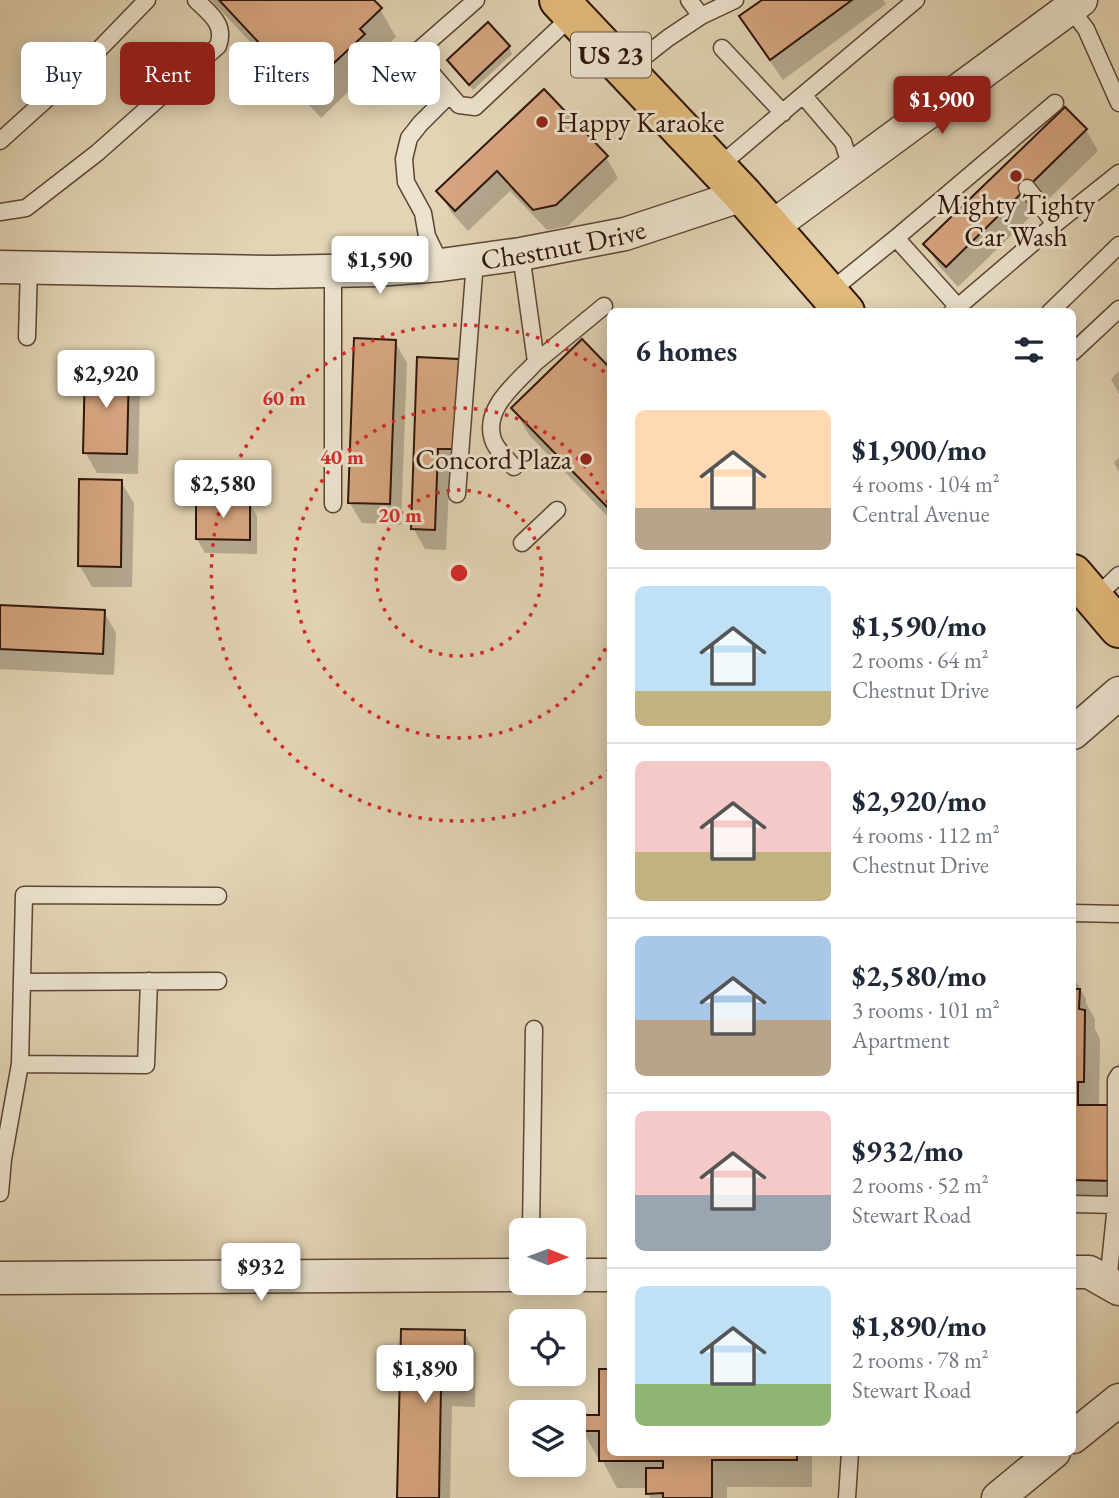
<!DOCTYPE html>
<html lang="en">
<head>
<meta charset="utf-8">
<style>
  body { margin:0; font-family:"EB Garamond",serif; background:#f2f2f3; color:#1f2937; height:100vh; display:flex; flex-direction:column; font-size:26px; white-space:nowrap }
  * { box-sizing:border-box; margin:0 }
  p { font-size:23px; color:#747a83 }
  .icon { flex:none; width:38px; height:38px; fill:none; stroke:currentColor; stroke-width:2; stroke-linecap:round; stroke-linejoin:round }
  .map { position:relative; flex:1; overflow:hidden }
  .drawer { position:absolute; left:607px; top:308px; width:469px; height:1148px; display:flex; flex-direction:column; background:#fff; border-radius:10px; box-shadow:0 4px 18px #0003 }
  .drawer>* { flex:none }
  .top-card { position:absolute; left:21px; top:42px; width:481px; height:63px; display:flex; gap:14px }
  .needle { width:46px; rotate:91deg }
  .buttons { position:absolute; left:509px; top:1218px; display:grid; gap:14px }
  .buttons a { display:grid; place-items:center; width:77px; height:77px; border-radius:10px; background:#fff; box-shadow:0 4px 18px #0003; font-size:35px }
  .price { position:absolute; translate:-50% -60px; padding:0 16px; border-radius:7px; background:#fff; color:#222; font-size:23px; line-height:46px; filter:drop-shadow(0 2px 4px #0008) }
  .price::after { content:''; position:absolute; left:50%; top:42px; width:21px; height:16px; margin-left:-10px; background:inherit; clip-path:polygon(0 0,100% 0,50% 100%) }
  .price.active { background:#8f2418; color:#fff }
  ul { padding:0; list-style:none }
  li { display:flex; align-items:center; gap:21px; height:175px; padding:0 28px }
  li+li { border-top:2px solid #e0e1e3 }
  li span { display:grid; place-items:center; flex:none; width:196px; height:140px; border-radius:10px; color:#555 }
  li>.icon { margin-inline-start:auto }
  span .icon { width:84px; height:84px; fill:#fffc; stroke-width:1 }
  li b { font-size:30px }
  h2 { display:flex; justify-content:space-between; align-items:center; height:84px; padding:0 28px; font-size:30px }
  .chip { padding:0 24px; border-radius:10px; background:#fff; box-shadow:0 4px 18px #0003; font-size:24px; line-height:63px }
  .chip.active { background:#8f2418; color:#fff }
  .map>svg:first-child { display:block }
  .shadow { fill:#0003 }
  .building { fill:#d6a57f; stroke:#30150a; stroke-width:2 }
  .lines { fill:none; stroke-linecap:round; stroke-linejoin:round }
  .service-casing { stroke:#5c4534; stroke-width:19 }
  .minor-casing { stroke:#5c4534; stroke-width:35 }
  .primary-casing { stroke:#30150a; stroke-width:42 }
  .service { stroke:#ece3ce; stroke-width:16 }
  .minor { stroke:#ece3ce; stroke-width:32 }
  .primary { stroke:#e1ba7a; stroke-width:38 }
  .ring { fill:none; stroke:#d62828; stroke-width:3.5; stroke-dasharray:3.5 7 }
  .poi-dot { fill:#8f2418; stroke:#ece3ce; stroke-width:2.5 }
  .labels { text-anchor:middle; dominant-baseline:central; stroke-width:6; stroke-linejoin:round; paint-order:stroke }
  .shield { fill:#ece3ce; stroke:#685345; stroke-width:2 }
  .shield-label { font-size:26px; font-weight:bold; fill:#30150a }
  .poi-label { font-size:28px; fill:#30150a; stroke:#ece3ce; text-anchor:start }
  .street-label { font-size:28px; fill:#30150a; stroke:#ece3ce }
  .centre { fill:#d62828; stroke:#ece3ce; stroke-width:3.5 }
  .ring-label { font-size:21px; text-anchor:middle; font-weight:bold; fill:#d62828; stroke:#ece3ce; stroke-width:6; stroke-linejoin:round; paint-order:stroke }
</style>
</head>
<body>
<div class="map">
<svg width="1119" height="1498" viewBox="0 0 1119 1498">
  <rect width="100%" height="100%" fill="#e2d4b4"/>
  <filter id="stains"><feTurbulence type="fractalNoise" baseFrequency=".00286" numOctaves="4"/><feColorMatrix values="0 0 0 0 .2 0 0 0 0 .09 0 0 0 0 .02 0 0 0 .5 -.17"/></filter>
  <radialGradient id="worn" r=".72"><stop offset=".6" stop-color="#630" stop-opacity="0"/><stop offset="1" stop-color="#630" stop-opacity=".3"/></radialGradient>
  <path class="shadow" d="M211 0H372L380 9 396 37 376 56 379 62 321 118Z
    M765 0H883L886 4 783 80 754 38 742 17Z
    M488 25 509 47 512 54 473 90 452 67 449 61Z
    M544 91 606 157 618 178 568 226 547 230 510 191 468 231 451 212 439 191Z
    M1065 109 1086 130 1098 151 958 287 938 265 926 244Z
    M395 342 407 363 401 525 362 523 349 502Z
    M458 361 470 382 467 470 450 469 446 550 425 549 413 528Z
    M128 369 140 390 138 474 97 473 85 452Z
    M611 371V520L529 435 513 408Z
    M1119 371V394L1111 379Z
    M1119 457V472L1114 463Z
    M121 482 134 503 132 587H92L80 566Z
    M249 502 257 516V554L205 553 197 539Z
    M0 607 104 612 116 633 114 675 0 669Z
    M1073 976 1086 999V1003L1095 1019V1029L1100 1039 1099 1107 1119 1208 1073 1207Z
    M402 1331 464 1332 476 1353 475 1407 452 1406 450 1498H399Z
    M601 1417 611 1452H812V1487H727V1498H650L648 1493V1488H617L601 1458H598L582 1430Z"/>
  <path class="building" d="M219 0H374L382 8 360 29 365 34 304 91Z
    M762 0H852L770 60 739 16Z
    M488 22 510 46 469 85 447 60Z
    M544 89 608 156 556 205 533 210 497 171 455 211 436 191Z
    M1065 107 1087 129 946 267 923 244Z
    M354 338 396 340 390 504 348 503Z
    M582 339 611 369V511L511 408Z
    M417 357 459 359 456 449H438L435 530 411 529Z
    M85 367H129L127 454 83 453Z
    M79 479 122 480 121 567 78 566Z
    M196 499 250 500V540L196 539Z
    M0 605 105 610 103 654 0 649Z
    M1073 989H1080L1079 1009 1085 1010 1084 1082H1078V1105H1114L1113 1181 1073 1180Z
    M401 1329 465 1330 464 1387 441 1386 439 1498H397Z
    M599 1369H611V1452H797V1460H712V1498H663V1493L646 1494V1468H663V1461H599V1431H580V1415H599Z"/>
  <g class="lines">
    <g class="service-casing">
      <path id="service" d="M476 0 419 50 427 68 459 105 475 107 573 15
        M689 0 701 16 735 0
        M1070 8 1086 29 1119 103
        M722 48 783 113
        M626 71 668 38 701 16
        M0 141 82 67 147 0
        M717 168 803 95
        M852 170 843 142 803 95 916 0
        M1027 188 1055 224
        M0 212 26 208 97 153 218 46C226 24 210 14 196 0
        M896 238 1055 103
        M441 265 427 236 423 213 406 182 404 159 409 138 420 124 449 95
        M828 293 896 238 958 307
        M952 312 1055 224 1119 173
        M1050 312 1119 245
        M27 337 29 267
        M1073 352 1119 309
        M536 362 604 306
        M514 467C506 458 494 448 492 436 485 406 518 382 536 362L521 254
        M457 494 475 261
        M333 504V272
        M522 543 557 510
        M1094 599 1119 575
        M1073 913 1119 914
        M22 982 218 981
        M20 1064 146 1065 149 981
        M0 1193 3 1159 20 1064 24 895 218 896
        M1073 1204 1116 1205
        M531 1230 534 1029
        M1108 1283 1116 1205V1080L1119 1075
        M847 1498 850 1452"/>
    </g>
    <g class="minor-casing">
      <g id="minor">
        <path d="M772 227 1081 0"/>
        <path id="s1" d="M0 267 273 272 377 270 441 265 521 254 625 234 743 195"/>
        <path d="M1073 733 1119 693"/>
        <path d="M1073 1272H1089L1119 1289"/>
        <path d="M574 1275H611"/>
        <path d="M0 1278 522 1275"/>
        <path d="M1073 1437 1119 1400"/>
        <path d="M998 1498 1054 1452"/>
      </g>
    </g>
    <g class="primary-casing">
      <path id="primary" d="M559 0 743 195 845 312
        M1073 574 1119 628"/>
    </g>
    <use href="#service" class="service"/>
    <use href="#minor" class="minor"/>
    <use href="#primary" class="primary"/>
  </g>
  <g class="ring">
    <circle cx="459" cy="573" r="83"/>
    <path d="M610 639A165 165 0 1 1 610 507"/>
    <path d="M610 770A248 248 0 1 1 610 376"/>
  </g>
  <g class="poi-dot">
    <circle cx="542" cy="122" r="7"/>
    <circle cx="1016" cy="176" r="7"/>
    <circle cx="586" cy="459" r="7"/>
  </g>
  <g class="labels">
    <rect class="shield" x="571" y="32.5" width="80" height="45" rx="5"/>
    <g class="shield-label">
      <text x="611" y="55">US 23</text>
    </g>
    <g class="poi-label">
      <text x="556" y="122">Happy Karaoke</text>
      <text x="1016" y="204" text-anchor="middle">Mighty Tighty<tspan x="1016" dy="32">Car Wash</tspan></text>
      <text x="572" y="459" text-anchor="end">Concord Plaza</text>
    </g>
    <g class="street-label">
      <text stroke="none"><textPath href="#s1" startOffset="565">Chestnut Drive</textPath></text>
    </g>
  </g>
  <circle cx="459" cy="573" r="10" class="centre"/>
  <g class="ring-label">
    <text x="284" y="405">60 m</text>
    <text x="342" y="464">40 m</text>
    <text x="400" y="522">20 m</text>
  </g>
  <rect width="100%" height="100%" filter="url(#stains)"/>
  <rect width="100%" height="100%" fill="url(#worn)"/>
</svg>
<div class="buttons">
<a><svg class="needle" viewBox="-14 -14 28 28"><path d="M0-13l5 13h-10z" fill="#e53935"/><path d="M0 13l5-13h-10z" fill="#747a83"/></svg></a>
<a><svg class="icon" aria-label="locate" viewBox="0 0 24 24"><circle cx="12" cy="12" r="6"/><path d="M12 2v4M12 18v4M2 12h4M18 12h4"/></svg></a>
<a><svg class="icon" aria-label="layers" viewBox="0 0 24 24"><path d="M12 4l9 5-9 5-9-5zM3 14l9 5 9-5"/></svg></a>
</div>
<b class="price active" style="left:942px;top:136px">$1,900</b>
<b class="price" style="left:380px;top:296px">$1,590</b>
<b class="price" style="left:106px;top:410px">$2,920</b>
<b class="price" style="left:223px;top:520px">$2,580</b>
<b class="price" style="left:261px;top:1303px">$932</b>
<b class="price" style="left:425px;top:1405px">$1,890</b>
<div class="top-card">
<a class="chip">Buy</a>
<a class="chip active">Rent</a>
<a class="chip">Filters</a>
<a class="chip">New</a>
</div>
<section class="drawer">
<h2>6 homes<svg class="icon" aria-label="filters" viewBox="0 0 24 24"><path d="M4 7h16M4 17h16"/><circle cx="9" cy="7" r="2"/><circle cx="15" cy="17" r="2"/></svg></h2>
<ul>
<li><span style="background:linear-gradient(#ffd9b3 70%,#b9a48a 0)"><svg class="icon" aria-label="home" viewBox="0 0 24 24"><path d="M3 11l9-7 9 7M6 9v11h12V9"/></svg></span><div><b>$1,900/mo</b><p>4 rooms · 104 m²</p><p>Central Avenue</p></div></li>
<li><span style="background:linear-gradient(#bfe0f5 75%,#c2b280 0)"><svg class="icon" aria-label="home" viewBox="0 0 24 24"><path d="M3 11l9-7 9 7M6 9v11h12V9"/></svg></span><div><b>$1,590/mo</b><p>2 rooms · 64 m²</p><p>Chestnut Drive</p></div></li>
<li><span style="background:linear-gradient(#f6c9c9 65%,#c2b280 0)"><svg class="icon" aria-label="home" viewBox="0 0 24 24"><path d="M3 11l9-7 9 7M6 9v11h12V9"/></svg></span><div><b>$2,920/mo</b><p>4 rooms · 112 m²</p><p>Chestnut Drive</p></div></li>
<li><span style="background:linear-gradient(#a9c7e8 60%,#b9a48a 0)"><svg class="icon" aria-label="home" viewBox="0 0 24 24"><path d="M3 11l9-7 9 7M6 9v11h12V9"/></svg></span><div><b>$2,580/mo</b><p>3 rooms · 101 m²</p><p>Apartment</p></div></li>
<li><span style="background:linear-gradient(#f6c9c9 60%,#9aa5b1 0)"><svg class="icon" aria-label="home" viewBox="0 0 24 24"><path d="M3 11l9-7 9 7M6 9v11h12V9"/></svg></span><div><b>$932/mo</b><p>2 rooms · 52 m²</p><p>Stewart Road</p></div></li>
<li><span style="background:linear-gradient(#bfe0f5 70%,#8fb573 0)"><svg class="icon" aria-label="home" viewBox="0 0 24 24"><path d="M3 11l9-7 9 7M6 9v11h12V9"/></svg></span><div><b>$1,890/mo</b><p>2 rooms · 78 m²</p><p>Stewart Road</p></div></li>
</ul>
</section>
</div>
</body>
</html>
